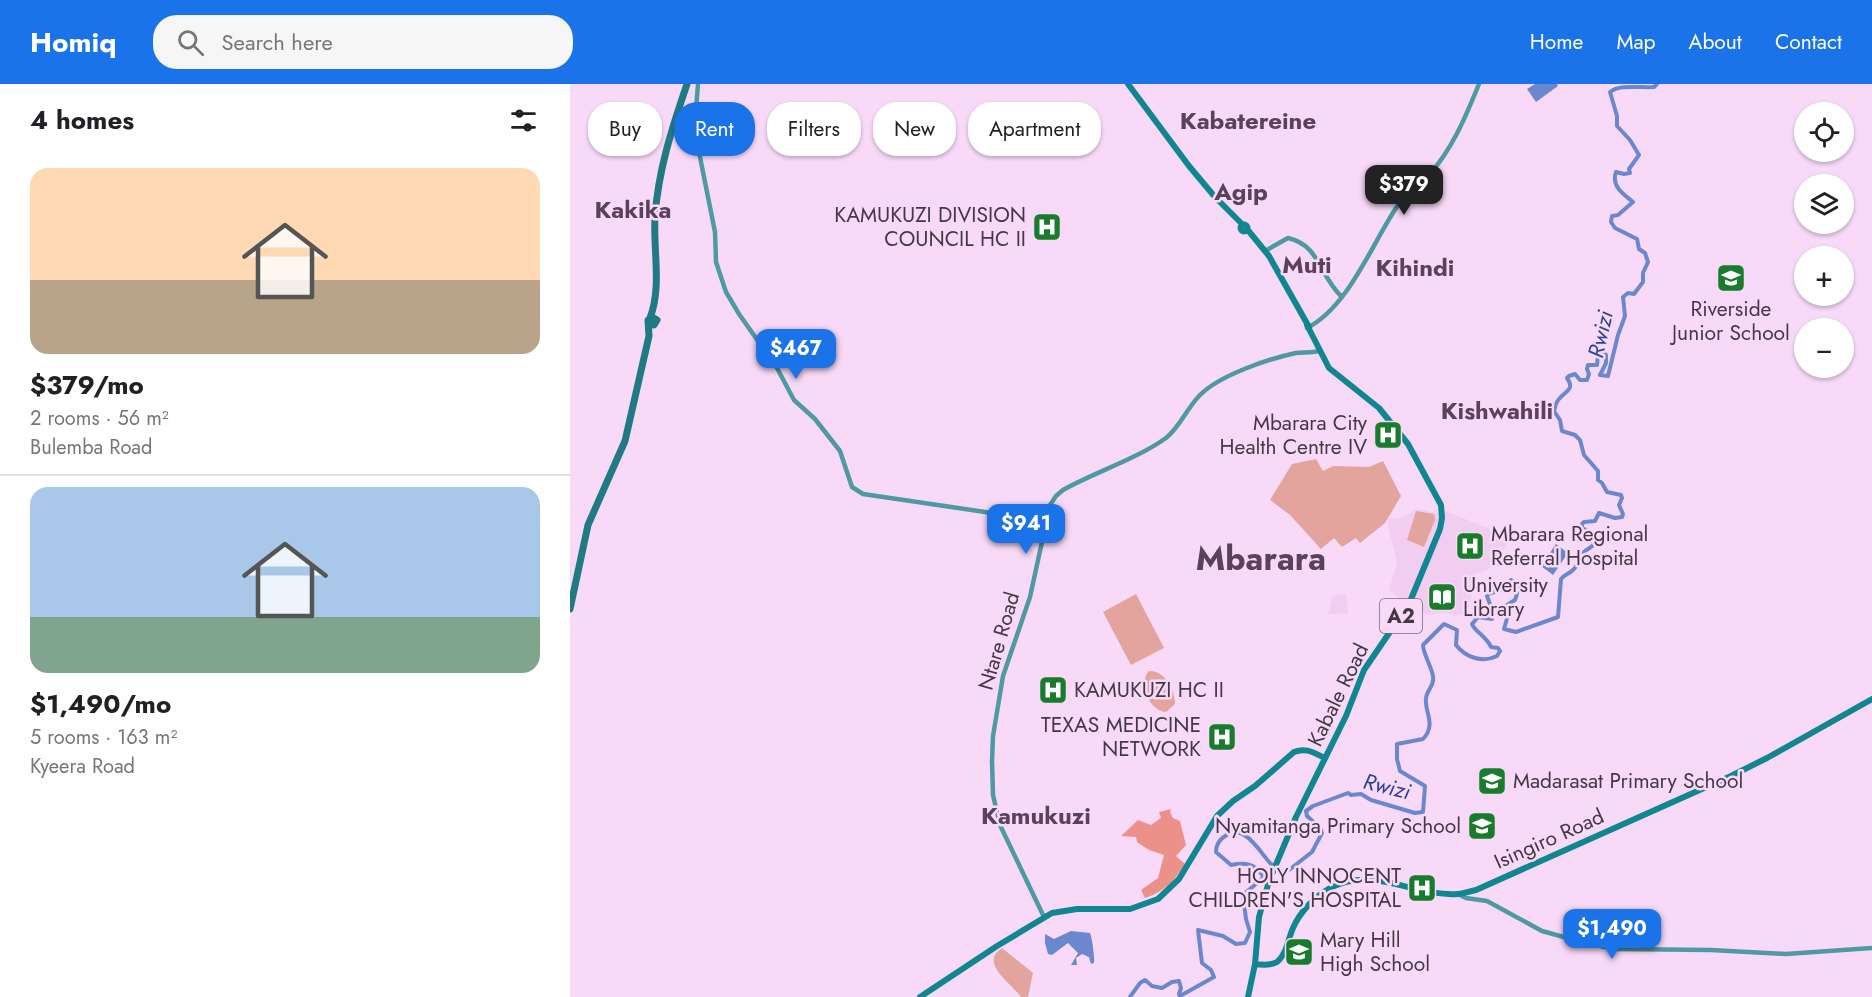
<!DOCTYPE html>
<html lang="en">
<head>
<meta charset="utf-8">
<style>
  body { margin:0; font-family:Jost,sans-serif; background:#f6f6f6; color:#202124; height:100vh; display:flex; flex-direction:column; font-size:22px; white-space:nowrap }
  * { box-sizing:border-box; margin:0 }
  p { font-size:20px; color:#757577 }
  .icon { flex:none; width:33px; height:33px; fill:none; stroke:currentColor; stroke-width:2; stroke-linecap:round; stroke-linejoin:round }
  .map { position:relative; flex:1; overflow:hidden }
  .drawer { display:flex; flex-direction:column; background:#fff; width:570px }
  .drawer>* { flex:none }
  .hud { position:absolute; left:18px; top:18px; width:570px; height:54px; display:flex; gap:12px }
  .fabs { position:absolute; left:1224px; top:18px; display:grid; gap:12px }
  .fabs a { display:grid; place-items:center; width:60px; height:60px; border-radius:50%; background:#fff; box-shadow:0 2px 4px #0004; font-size:30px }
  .price { position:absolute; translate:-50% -51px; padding:0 14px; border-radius:12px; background:#1a73e8; color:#fff; font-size:20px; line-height:39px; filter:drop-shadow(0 2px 3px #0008) }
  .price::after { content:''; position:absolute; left:50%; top:36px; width:18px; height:14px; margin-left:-9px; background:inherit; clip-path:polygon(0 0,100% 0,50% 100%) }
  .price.selected { background:#222; color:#fff }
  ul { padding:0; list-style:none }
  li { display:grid; align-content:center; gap:12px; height:318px; padding:0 30px }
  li+li { border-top:2px solid #e0e0e0 }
  li span { display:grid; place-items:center; height:186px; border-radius:18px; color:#555 }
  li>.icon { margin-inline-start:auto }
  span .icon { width:108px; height:108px; fill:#fffc; stroke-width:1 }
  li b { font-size:26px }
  h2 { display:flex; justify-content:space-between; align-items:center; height:72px; padding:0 30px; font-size:26px }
  .tag { padding:0 21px; border-radius:24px; background:#fff; box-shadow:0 2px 4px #0004; font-size:21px; line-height:54px }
  .tag.selected { background:#1a73e8; color:#fff }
  header { display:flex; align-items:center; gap:36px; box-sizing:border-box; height:84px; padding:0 30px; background:#1a73e8; color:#fff }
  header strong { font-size:28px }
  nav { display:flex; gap:33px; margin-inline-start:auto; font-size:21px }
  .search { width:420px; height:54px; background:#f6f6f6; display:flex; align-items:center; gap:15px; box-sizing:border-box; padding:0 21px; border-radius:24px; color:#757577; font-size:22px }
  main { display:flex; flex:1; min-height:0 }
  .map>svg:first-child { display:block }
  .built { fill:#f1cdf1 }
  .green { fill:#e3a49d }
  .forest { fill:#eb9189 }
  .water { fill:#6b88ce }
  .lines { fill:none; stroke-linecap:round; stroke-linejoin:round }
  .river { stroke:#6b88ce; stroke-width:4 }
  .secondary { stroke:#4e99a2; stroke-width:4.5 }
  .primary { stroke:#108692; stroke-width:6 }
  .trunk { stroke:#207a84; stroke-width:7 }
  .labels { text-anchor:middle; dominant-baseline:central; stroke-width:5; stroke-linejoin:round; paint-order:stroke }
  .shield { fill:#f8daf8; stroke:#7a697a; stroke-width:1.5 }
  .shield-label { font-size:20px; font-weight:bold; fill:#443844 }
  .poi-label { font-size:21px; fill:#443844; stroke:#f8daf8; text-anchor:end }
  .street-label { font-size:21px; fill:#443844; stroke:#f8daf8 }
  .water-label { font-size:22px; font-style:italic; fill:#284598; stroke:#f8daf8 }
  .quarter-label { font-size:24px; font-weight:bold; fill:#5a425b; stroke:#f8daf8 }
  .town-label { font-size:33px; font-weight:bold; fill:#5a425b; stroke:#f8daf8 }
</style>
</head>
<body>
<header>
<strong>Homiq</strong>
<div class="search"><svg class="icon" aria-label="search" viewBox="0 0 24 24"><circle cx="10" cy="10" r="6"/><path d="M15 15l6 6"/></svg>Search here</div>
<nav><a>Home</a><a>Map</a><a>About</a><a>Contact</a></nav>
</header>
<main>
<section class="drawer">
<h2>4 homes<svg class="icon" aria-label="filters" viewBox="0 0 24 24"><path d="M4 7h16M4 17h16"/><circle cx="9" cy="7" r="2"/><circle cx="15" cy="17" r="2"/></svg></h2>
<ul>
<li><span style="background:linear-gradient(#ffd9b3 60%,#b9a48a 0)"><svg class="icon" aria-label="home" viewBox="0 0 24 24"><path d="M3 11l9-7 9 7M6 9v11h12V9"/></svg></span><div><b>$379/mo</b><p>2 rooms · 56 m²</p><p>Bulemba Road</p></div></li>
<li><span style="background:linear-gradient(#a9c7e8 70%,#7fa58c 0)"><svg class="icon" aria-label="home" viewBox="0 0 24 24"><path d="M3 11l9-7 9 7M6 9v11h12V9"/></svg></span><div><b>$1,490/mo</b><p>5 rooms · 163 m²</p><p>Kyeera Road</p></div></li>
</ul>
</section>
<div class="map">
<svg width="1302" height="913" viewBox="0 0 1302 913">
  <rect width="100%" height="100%" fill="#f8daf8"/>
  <path class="built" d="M848 425 870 430 869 442 836 521 819 506 827 479 817 437 820 434 829 435Z
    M873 426 940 453 929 475 918 486 908 489 904 492 905 501 897 526 893 530 884 532 875 528 858 531 840 522 862 471Z
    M776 510 778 529 758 530 763 511Z"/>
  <path class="green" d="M746 375 753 387 763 382 799 383 813 377 831 412 815 439 790 459 786 454 772 463 764 454 751 465 720 431 700 416 722 380Z
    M846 427 864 430 865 436 854 463 837 456Z
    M566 510 594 564 561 581 533 528Z
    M579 587C594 586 605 605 605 620L596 628C580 627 567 600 579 587Z
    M432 864 463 889 458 913H451C440 898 409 879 432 864Z"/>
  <path class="forest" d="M601 725 600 728 603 734 610 737 616 761 606 772 615 780C604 797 594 808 575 814L571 806 588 794 594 771 579 766 567 758 566 753 551 752 568 736 581 741 591 734 589 728Z"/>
  <path class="water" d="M965 0H987L988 2 966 18 957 5Z
    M986 460 998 469 983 491 971 482Z
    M501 847 520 849C522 853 525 875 524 879L521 880 519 873 512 870 506 874 507 881H501L508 869 498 859 482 871 478 870 475 859V850L484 855Z"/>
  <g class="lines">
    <path class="river" d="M560 913 570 899 575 896 582 902 592 904 602 898 609 897 611 904 609 910 610 912 644 893 641 886 632 879 628 846 653 852 666 860 675 859 680 848 676 835 673 811 694 793C685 780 676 778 661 781L646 768C646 762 649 756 655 752 675 738 690 769 701 780 704 783 709 786 713 788L719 786 742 768 752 749 750 744 737 732 736 727 743 722 778 709 781 711 791 710 801 716 845 729 853 728 855 702 830 687 827 675V660L853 655C867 640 854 628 856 614 857 605 865 602 863 592 861 582 853 569 853 561L874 540 887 546 886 561C896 574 913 579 927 572L930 567 928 564 921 563C916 552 905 548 902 540L908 533 922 535 921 523 917 512 918 510 928 507 941 496C949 500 948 509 945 516L934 523 938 531 934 545 946 548 988 533 991 495C995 490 999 490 1003 486 1008 482 1009 474 1013 469 1020 461 1027 465 1024 450L1012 444V440L1014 438 1025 437 1029 429 1045 434 1052 433 1053 430 1049 421 1052 414 1051 411 1037 408 1032 399 1028 396V387L1014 371 1010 356 1005 351 992 347 990 336 984 327C985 323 986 317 990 314 996 307 1005 305 997 294L999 292 1005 290 1010 296H1017L1019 290 1017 285 1018 281H1027L1028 271 1032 267 1036 271V279L1030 291 1038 292 1048 251 1055 232 1053 213 1058 209 1064 210 1073 198V189L1078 178 1075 169 1069 165 1067 155 1045 144 1041 138 1042 132 1048 131 1063 118C1053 110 1041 102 1046 88L1054 90 1060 89 1059 85 1069 71 1060 56 1047 42V32L1040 8C1050 0 1069 4 1084 3L1087 0"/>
    <path class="secondary" d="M128 0 126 26 129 68 145 148 146 178 156 208 169 230 207 284 224 316 245 335 270 367 282 403 293 410 422 429 474 442
      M695 167 718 154C750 161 749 192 772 213
      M737 244C778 223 801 162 826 124 834 111 848 104 858 92 882 66 896 32 909 0
      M888 810 896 814 917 817 972 847 1019 860 1046 865 1141 866 1216 870 1302 864
      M474 833 430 741 423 711 422 677 423 652 433 592 460 513 480 421 486 412 493 406C527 387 565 376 596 354 610 343 617 324 630 311 650 291 698 275 726 269 733 268 741 269 749 267"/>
    <path class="primary" d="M558 0 619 82 645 113 673 141
      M670.5 144a3.5 3.5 0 1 1 7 0a3.5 3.5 0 1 1-7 0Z
      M677 145 699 172 739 243
      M685 880C692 881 700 882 707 878 717 870 718 855 723 844 730 828 744 813 760 804 803 781 844 813 888 810 893 810 900 807 906 806L1161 692 1197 674 1302 615
      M350 913 427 862 482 829 507 825H560L588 815 609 795 647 732 663 717 685 702 724 668C736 663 744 669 755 674
      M678 913 685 880 689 833 699 797 726 733 776 632 794 586 839 520 870 445 872 434 871 421 838 360 809 324 759 284 737 241"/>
    <path class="trunk" d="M80 234C92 203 83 166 85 133 88 87 102 44 117 0
      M0 525 18 441 55 357 79 252 78 236 82 233 87 236 84 241 79 240"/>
  </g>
  <defs>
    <g id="hospital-square" transform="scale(1.5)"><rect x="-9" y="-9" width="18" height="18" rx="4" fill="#197b2c" stroke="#f8daf8"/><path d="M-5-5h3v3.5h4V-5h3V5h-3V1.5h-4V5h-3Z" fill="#fff"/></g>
    <g id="school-square" transform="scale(1.5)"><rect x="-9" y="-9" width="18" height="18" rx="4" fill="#197b2c" stroke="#f8daf8"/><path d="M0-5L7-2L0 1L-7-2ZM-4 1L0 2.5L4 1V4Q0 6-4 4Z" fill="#fff"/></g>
    <g id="library-square" transform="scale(1.5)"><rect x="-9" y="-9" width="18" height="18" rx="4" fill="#197b2c" stroke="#f8daf8"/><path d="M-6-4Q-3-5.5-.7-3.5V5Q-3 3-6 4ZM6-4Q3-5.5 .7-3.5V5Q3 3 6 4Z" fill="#fff"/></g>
  </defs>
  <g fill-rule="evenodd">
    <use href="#hospital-square" x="477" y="143"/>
    <use href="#school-square" x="1161" y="194"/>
    <use href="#hospital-square" x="818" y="351"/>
    <use href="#hospital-square" x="900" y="462"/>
    <use href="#library-square" x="872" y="513"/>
    <use href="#hospital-square" x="483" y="606"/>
    <use href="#hospital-square" x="652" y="653"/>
    <use href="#school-square" x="922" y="697"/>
    <use href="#school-square" x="912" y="742"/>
    <use href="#hospital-square" x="852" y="804"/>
    <use href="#school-square" x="729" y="868"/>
  </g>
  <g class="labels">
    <rect class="shield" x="810" y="515" width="42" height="34" rx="4.5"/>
    <g class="shield-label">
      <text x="831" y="532">A2</text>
    </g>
    <g class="poi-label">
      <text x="456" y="131">KAMUKUZI DIVISION<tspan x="456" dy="24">COUNCIL HC II</tspan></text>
      <text x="1161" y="225" text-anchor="middle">Riverside<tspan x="1161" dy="24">Junior School</tspan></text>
      <text x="797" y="339">Mbarara City<tspan x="797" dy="24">Health Centre IV</tspan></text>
      <text x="921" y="450" text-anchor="start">Mbarara Regional<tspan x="921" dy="24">Referral Hospital</tspan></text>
      <text x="893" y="501" text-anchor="start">University<tspan x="893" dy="24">Library</tspan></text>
      <text x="504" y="606" text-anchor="start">KAMUKUZI HC II</text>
      <text x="631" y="641">TEXAS MEDICINE<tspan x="631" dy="24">NETWORK</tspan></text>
      <text x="943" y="697" text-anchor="start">Madarasat Primary School</text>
      <text x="891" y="742">Nyamitanga Primary School</text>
      <text x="831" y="792">HOLY INNOCENT<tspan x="831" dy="24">CHILDREN'S HOSPITAL</tspan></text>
      <text x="750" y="856" text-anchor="start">Mary Hill<tspan x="750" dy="24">High School</tspan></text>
    </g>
    <g class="street-label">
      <text transform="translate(429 557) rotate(-74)">Ntare Road</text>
      <text transform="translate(768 611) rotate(-64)">Kabale Road</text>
      <text transform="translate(979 755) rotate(-24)">Isingiro Road</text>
    </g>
    <g class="water-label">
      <text transform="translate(1030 250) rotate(-77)">Rwizi</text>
      <text transform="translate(817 702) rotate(14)">Rwizi</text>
    </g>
    <g class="quarter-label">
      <text x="678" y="36">Kabatereine</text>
      <text x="671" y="107">Agip</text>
      <text x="63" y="125">Kakika</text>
      <text x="737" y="180">Muti</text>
      <text x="845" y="183">Kihindi</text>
      <text x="927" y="326">Kishwahili</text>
      <text x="466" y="731">Kamukuzi</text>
    </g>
    <g class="town-label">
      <text x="691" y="474">Mbarara</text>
    </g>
  </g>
</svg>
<div class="fabs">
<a><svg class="icon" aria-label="locate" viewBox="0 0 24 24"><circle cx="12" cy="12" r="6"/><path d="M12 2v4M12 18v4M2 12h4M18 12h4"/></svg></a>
<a><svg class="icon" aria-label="layers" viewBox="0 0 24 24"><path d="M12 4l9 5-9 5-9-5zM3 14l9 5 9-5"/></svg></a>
<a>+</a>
<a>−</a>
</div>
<b class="price selected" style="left:834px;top:132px">$379</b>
<b class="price" style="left:226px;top:296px">$467</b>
<b class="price" style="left:456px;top:471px">$941</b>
<b class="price" style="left:1042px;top:876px">$1,490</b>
<div class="hud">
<a class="tag">Buy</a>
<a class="tag selected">Rent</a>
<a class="tag">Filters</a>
<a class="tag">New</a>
<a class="tag">Apartment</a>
</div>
</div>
</main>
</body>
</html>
